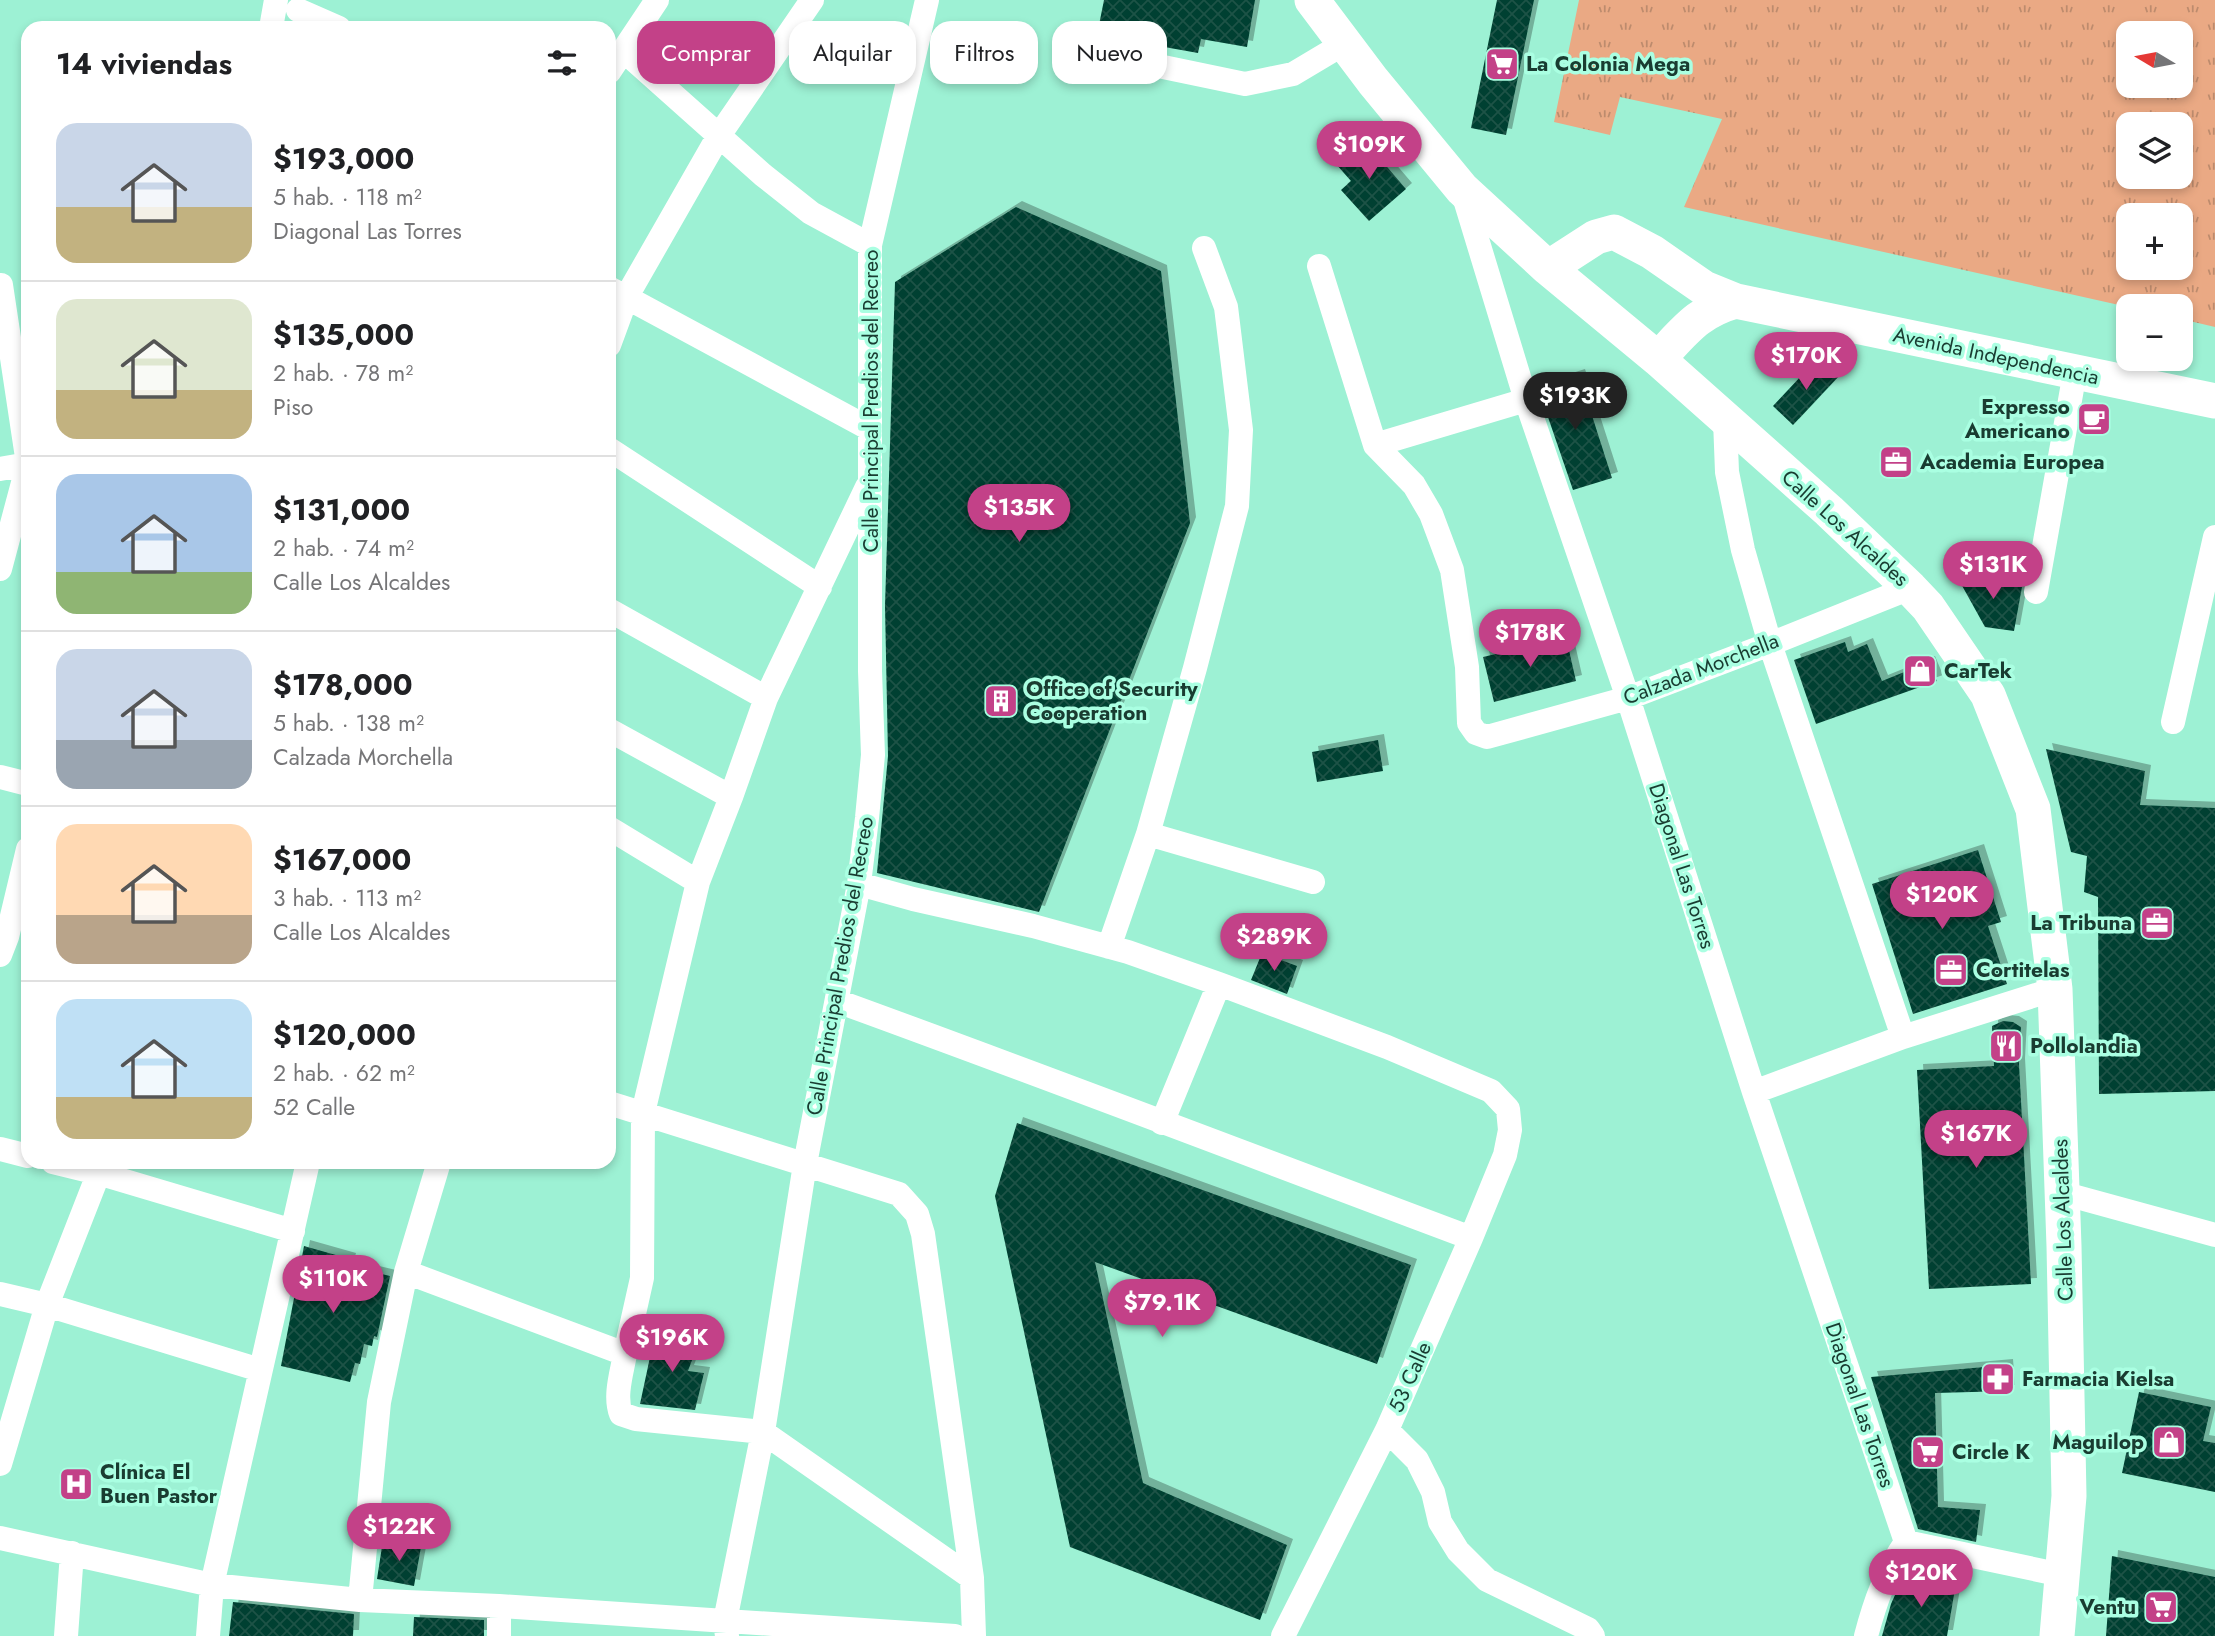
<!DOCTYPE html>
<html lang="es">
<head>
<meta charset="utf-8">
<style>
  body { margin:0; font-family:Jost,sans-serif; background:#f6f6f6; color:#202124; height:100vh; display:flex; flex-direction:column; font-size:26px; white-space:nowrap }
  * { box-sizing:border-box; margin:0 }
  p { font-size:23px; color:#757577 }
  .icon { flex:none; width:38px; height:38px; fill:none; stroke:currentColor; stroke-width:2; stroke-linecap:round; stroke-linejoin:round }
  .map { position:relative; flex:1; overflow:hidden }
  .panel { position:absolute; left:21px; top:21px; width:595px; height:1148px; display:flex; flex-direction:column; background:#fff; border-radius:21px; box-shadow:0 4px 10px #0003 }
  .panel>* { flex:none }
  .top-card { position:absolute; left:637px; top:21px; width:665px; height:63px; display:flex; gap:14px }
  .needle { width:46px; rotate:280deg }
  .controls { position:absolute; left:2116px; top:21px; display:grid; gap:14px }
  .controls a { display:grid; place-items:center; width:77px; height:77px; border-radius:14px; background:#fff; box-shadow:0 4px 10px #0003; font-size:35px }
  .price { position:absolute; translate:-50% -60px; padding:0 16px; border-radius:24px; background:#c34188; color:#fff; font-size:23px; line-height:46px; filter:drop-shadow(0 2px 4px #0008) }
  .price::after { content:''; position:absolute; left:50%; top:42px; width:21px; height:16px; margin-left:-10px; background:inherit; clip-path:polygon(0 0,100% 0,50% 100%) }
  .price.active { background:#222; color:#fff }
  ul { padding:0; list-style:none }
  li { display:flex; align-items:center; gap:21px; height:175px; padding:0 35px }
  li+li { border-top:2px solid #e0e0e0 }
  li span { display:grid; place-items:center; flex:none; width:196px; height:140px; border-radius:21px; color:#555 }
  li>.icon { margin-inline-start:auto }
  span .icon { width:84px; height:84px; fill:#fffc; stroke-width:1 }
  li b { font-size:30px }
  h2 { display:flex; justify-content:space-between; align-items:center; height:84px; padding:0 35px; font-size:30px }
  .tag { padding:0 24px; border-radius:21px; background:#fff; box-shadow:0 4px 10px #0003; font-size:24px; line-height:63px }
  .tag.active { background:#c34188; color:#fff }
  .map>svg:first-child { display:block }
  .grass { fill:url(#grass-tufts); fill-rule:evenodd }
  .building { fill:url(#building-cross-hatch); filter:url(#shadow) }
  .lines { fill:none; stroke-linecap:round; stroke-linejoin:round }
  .street { stroke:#fff; stroke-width:24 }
  .secondary { stroke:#fff; stroke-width:35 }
  .labels { text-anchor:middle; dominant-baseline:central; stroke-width:7; stroke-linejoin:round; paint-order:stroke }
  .poi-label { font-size:21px; font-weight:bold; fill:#193c31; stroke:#aaffe2; text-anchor:start }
  .street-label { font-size:21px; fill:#193c31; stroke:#aaffe2 }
</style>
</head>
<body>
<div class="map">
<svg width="2215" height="1636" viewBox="0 0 2215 1636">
  <defs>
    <pattern id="grass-tufts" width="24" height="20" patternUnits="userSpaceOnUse" patternTransform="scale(1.75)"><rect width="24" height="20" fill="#eaa984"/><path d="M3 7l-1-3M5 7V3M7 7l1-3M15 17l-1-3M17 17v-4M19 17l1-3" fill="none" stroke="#bd8b6d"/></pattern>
    <pattern id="building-cross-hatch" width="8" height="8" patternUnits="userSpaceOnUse" patternTransform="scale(1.75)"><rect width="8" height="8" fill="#043f30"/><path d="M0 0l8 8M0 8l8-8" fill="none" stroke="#1f5346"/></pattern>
    <filter id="shadow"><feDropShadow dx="6" dy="-6" stdDeviation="0" flood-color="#0004"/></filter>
  </defs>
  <rect width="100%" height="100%" fill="#9df1d4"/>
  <path class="grass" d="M1579 0H2215V327L2181 319 2180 306 2128 307 1684 207 1722 119 1620 97 1610 135 1554 122ZM2128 33H2180V86H2128ZM2128 124H2180V177H2128ZM2128 215H2180V268H2128Z"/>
  <path class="building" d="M1104 0H1255L1247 47 1201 39 1198 53 1097 35Z
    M1497 0H1534L1506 135 1471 128Z
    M1364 140 1406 189 1369 221 1341 190 1351 181 1336 164Z
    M1016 207 1161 271 1190 523 1039 912 877 873 888 756 885 606 895 282Z
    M1818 358 1838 377 1793 425 1773 406Z
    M1579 375 1612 478 1573 490 1538 388Z
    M1955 573 2022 587 2014 631 1985 627Z
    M1566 637 1576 681 1494 702 1483 657Z
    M1845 642 1848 652 1867 644 1882 681 1929 662 1937 681 1816 724 1794 660Z
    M1378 740 1383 771 1317 782 1312 752Z
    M2046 749 2145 771 2140 805 2215 808V1091L2099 1094 2098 897 2084 892 2087 856 2071 852Z
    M1978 850 2001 922 1988 926 2007 984 1913 1014 1872 884Z
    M1262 953 1297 966 1287 994 1251 980Z
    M2003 1021 2013 1022 2021 1027 2019 1064 2031 1284 1929 1289 1917 1070 1994 1066 1992 1026Z
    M1017 1123 1411 1265 1377 1364 1095 1262 1143 1483 1287 1545 1260 1620 1070 1547 995 1196Z
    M304 1246 350 1259 348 1266 390 1276 377 1337 374 1336 372 1346 364 1344 360 1364 355 1363 350 1382 281 1366Z
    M656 1329 672 1337 699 1341 688 1371 704 1373 695 1410 640 1404Z
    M2007 1365 2009 1391 1935 1393 1938 1507 1980 1510 1976 1542 1918 1529 1871 1377Z
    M2139 1392 2211 1407 2203 1441 2215 1443V1492L2122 1473Z
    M383 1540 421 1547 414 1586 377 1579Z
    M2112 1556 2215 1577V1636H2106Z
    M1903 1577 1956 1583 1947 1636H1882L1891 1604Z
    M233 1602 354 1614 353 1636H229Z
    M414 1617 484 1620V1636H413Z"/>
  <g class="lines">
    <path class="street" d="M298 10 339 28
      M271 28 276 0
      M624 51 763 175 811 213 870 245
      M1091 52 1245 84 1293 74 1345 43
      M609 72 657 0
      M1463 193 1526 400 1628 698 1754 1092 1906 1542
      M1319 266 1375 445 1414 485 1431 514 1452 570 1467 667 1469 723 1476 733 1487 737 1628 698 1770 644 1910 588
      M609 288 870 429
      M609 345 627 296 718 137 812 0
      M1725 420 1727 472 1743 550 1770 644 1903 1037
      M1375 445 1526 400
      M609 449 820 587
      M0 469 28 464
      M0 569 28 464 1 285
      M2036 592 2075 372
      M609 610 766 698
      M2173 722 2215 537
      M609 730 731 797
      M0 777 28 784
      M609 828 698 882
      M1148 834 1313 882
      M859 884 913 899 1033 926 1128 952 1219 984 1387 1047 1491 1091 1508 1109 1510 1130 1505 1155 1471 1238 1387 1430 1283 1636
      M1109 947 1148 834 1195 668 1237 506 1241 430 1226 307 1204 248
      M0 955 7 937 28 849
      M837 1001C1049 1078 1260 1159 1471 1238
      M1754 1092 1903 1037 2055 989
      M609 1103 899 1194 917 1214 923 1234 972 1578
      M1162 1123 1219 984
      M0 1149 28 1156
      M53 1162 98 1173 293 1231
      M2062 1193 2215 1235
      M406 1272 625 1354C622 1372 614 1396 621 1414L636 1419 763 1432 972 1578 974 1636
      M0 1294 47 1305 260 1370
      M625 1354 642 1278 643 1113 698 882 731 797 766 698 867 487
      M1387 1430 1417 1460 1433 1492 1440 1522 1458 1551 1487 1580 1588 1629 1593 1636
      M0 1464 47 1305 103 1162
      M0 1538 212 1585 360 1600 499 1606 955 1636
      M1906 1542 2062 1575
      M360 1600 379 1402 406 1272 439 1162
      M66 1636 72 1553
      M208 1636 212 1585 308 1162
      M499 1636V1606
      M727 1636 725 1621 763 1432 805 1164 859 884 867 818 873 755 870 671V245L927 0
      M1866 1636C1875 1602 1886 1571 1906 1542"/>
    <path class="secondary" d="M1312 0 1373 81 1462 189 1548 268 1658 359 1829 511 1910 588 1928 607 1988 695 2033 809 2055 989 2064 1246 2069 1496 2057 1636
      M1548 268 1596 237 1614 232 1652 252 1704 288 1736 301 2215 401
      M1658 359C1685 331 1697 312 1736 301"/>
  </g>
  <defs>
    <g id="supermarket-square" transform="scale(1.75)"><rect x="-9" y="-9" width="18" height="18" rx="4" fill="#c34188" stroke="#aaffe2"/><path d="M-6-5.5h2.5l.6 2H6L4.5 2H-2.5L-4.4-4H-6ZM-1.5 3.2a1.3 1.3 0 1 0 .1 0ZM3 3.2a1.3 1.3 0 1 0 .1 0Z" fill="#fff"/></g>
    <g id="cafe-square" transform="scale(1.75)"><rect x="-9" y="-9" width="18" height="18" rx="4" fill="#c34188" stroke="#aaffe2"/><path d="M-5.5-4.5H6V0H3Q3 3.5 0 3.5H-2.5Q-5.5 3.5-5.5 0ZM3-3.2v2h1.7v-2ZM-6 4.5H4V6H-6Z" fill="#fff"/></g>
    <g id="office-square" transform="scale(1.75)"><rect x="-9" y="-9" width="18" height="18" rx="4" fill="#c34188" stroke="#aaffe2"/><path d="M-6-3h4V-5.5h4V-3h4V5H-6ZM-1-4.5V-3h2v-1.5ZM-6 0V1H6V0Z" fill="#fff"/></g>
    <g id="shop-square" transform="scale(1.75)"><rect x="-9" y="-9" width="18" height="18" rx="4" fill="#c34188" stroke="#aaffe2"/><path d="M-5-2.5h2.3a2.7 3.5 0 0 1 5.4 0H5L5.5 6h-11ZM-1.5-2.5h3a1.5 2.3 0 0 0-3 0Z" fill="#fff"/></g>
    <g id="building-square" transform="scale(1.75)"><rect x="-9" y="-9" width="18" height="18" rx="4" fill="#c34188" stroke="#aaffe2"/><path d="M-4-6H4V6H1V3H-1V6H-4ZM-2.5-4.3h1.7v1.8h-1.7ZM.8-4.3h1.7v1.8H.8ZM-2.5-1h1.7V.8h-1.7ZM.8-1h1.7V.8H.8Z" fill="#fff"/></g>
    <g id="restaurant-square" transform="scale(1.75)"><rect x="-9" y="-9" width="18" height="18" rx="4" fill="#c34188" stroke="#aaffe2"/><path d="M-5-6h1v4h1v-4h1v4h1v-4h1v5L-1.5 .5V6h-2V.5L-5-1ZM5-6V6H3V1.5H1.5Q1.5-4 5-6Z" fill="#fff"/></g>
    <g id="pharmacy-square" transform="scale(1.75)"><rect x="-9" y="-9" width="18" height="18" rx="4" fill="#c34188" stroke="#aaffe2"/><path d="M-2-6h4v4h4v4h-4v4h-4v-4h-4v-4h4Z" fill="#fff"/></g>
    <g id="hospital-square" transform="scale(1.75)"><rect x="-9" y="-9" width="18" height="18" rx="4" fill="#c34188" stroke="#aaffe2"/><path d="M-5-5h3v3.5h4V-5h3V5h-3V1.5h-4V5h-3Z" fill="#fff"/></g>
  </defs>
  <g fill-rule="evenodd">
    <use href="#supermarket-square" x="1502" y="64"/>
    <use href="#cafe-square" x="2094" y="419"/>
    <use href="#office-square" x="1896" y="462"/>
    <use href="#shop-square" x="1920" y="671"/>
    <use href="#building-square" x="1001" y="701"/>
    <use href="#office-square" x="2157" y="923"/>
    <use href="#office-square" x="1951" y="970"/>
    <use href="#restaurant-square" x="2006" y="1046"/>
    <use href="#pharmacy-square" x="1998" y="1379"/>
    <use href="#shop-square" x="2169" y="1442"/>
    <use href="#supermarket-square" x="1928" y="1452"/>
    <use href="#hospital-square" x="76" y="1484"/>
    <use href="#supermarket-square" x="2161" y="1607"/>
  </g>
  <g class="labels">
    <g class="poi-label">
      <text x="1526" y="64">La Colonia Mega</text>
      <text x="2070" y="407" text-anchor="end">Expresso<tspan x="2070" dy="24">Americano</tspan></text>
      <text x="1920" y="462">Academia Europea</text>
      <text x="1944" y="671">CarTek</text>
      <text x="1026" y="689">Office of Security<tspan x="1026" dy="24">Cooperation</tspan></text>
      <text x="2132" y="923" text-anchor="end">La Tribuna</text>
      <text x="1976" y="970">Cortitelas</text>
      <text x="2030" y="1046">Pollolandia</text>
      <text x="2022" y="1379">Farmacia Kielsa</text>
      <text x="2144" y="1442" text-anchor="end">Maguilop</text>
      <text x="1952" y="1452">Circle K</text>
      <text x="100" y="1472">Clínica El<tspan x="100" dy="24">Buen Pastor</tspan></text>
      <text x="2136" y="1607" text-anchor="end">Ventu</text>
    </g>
    <g class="street-label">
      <text transform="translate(1996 356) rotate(12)">Avenida Independencia</text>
      <text transform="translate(871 401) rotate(-90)">Calle Principal Predios del Recreo</text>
      <text transform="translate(1845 528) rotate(42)">Calle Los Alcaldes</text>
      <text transform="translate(1701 669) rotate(-21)">Calzada Morchella</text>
      <text transform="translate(1682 866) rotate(72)">Diagonal Las Torres</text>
      <text transform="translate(840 966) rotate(-80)">Calle Principal Predios del Recreo</text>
      <text transform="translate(2063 1220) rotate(-92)">Calle Los Alcaldes</text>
      <text transform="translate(1410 1377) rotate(-66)">53 Calle</text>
      <text transform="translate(1860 1405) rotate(71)">Diagonal Las Torres</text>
    </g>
  </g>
</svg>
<div class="controls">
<a><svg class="needle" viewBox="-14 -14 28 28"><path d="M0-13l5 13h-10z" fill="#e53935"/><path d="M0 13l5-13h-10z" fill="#757577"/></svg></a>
<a><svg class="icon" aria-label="layers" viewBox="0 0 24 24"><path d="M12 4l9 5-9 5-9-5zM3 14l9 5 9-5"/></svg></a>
<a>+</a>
<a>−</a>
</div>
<b class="price" style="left:1369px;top:181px">$109K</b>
<b class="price" style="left:1806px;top:392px">$170K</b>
<b class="price active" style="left:1575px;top:432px">$193K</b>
<b class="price" style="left:1019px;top:544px">$135K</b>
<b class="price" style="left:1993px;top:601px">$131K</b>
<b class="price" style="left:1530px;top:669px">$178K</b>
<b class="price" style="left:1942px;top:931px">$120K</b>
<b class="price" style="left:1274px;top:973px">$289K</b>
<b class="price" style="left:1976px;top:1170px">$167K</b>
<b class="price" style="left:333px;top:1315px">$110K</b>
<b class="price" style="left:1162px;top:1339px">$79.1K</b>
<b class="price" style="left:672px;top:1374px">$196K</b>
<b class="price" style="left:399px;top:1563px">$122K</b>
<b class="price" style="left:1921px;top:1609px">$120K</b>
<div class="top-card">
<a class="tag active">Comprar</a>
<a class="tag">Alquilar</a>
<a class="tag">Filtros</a>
<a class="tag">Nuevo</a>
</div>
<section class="panel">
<h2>14 viviendas<svg class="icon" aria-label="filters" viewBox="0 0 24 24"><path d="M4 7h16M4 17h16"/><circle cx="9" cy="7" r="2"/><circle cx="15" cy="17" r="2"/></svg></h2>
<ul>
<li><span style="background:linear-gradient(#c9d6e8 60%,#c2b280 0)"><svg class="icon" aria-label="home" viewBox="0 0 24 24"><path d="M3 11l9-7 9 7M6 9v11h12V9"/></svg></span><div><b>$193,000</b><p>5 hab. · 118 m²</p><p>Diagonal Las Torres</p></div></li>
<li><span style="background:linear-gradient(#dfe7d0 65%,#c2b280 0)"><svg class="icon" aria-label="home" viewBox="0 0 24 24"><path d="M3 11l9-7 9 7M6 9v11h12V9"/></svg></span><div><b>$135,000</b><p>2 hab. · 78 m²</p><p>Piso</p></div></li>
<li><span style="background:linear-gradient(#a9c7e8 70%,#8fb573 0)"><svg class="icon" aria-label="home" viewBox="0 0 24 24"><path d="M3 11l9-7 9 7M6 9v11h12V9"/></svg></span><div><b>$131,000</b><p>2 hab. · 74 m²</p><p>Calle Los Alcaldes</p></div></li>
<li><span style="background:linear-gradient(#c9d6e8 65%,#9aa5b1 0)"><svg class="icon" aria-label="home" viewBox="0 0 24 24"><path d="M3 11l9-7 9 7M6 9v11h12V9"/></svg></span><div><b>$178,000</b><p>5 hab. · 138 m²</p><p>Calzada Morchella</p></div></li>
<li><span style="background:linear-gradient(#ffd9b3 65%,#b9a48a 0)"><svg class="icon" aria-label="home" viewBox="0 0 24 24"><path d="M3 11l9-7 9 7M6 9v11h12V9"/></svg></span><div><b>$167,000</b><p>3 hab. · 113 m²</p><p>Calle Los Alcaldes</p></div></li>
<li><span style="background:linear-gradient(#bfe0f5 70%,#c2b280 0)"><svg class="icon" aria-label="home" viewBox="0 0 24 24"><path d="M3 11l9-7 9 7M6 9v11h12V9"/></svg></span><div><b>$120,000</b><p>2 hab. · 62 m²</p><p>52 Calle</p></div></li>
</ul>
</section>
</div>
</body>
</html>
